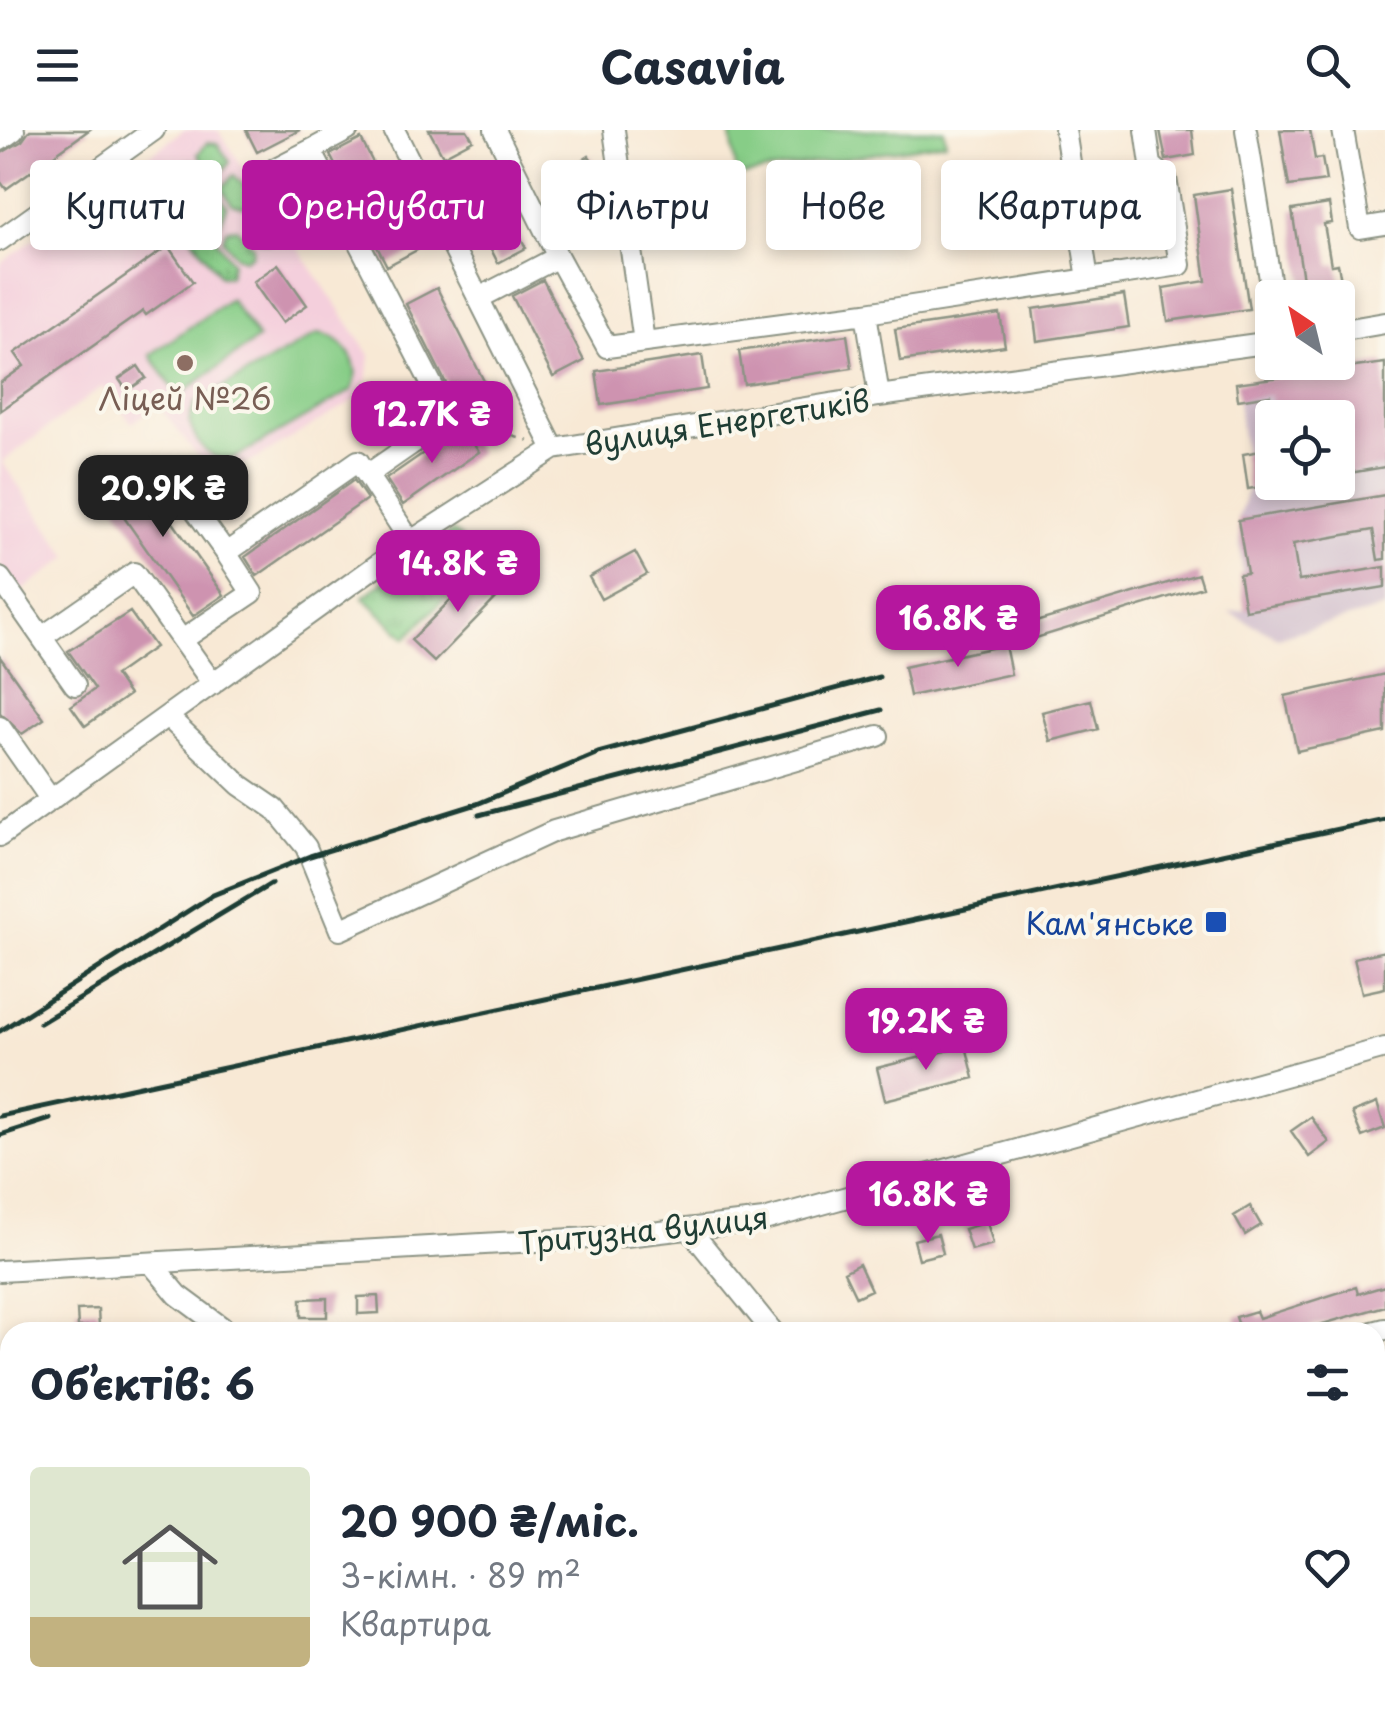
<!DOCTYPE html>
<html lang="uk">
<head>
<meta charset="utf-8">
<style>
  body { margin:0; font-family:"Playpen Sans",sans-serif; background:#f6f6f7; color:#1f2937; height:100vh; display:flex; flex-direction:column; font-size:38px; white-space:nowrap }
  * { box-sizing:border-box; margin:0 }
  p { font-size:32px; color:#747a83 }
  .icon { flex:none; width:55px; height:55px; fill:none; stroke:currentColor; stroke-width:2; stroke-linecap:round; stroke-linejoin:round }
  .map { position:relative; flex:1; overflow:hidden }
  .panel { position:absolute; left:0px; top:1192px; width:1385px; height:392px; display:flex; flex-direction:column; background:#fff; border-radius:30px 30px 0 0; box-shadow:0 5px 15px #0003 }
  .panel>* { flex:none }
  .hud { position:absolute; left:30px; top:30px; width:1325px; height:90px; display:flex; gap:20px }
  .needle { width:65px; rotate:325deg }
  .tools { position:absolute; left:1255px; top:150px; display:grid; gap:20px }
  .tools a { display:grid; place-items:center; width:100px; height:100px; border-radius:10px; background:#fff; box-shadow:0 5px 15px #0003; font-size:50px }
  .price { position:absolute; translate:-50% -85px; padding:0 22px; border-radius:20px; background:#b5179e; color:#fff; font-size:32px; line-height:65px; filter:drop-shadow(0 2px 5px #0008) }
  .price::after { content:''; position:absolute; left:50%; top:60px; width:30px; height:22px; margin-left:-15px; background:inherit; clip-path:polygon(0 0,100% 0,50% 100%) }
  .price.active { background:#222; color:#fff }
  ul { padding:0; list-style:none }
  li { display:flex; align-items:center; gap:30px; height:250px; padding:0 30px }
  li+li { border-top:2px solid #e0e1e3 }
  li span { display:grid; place-items:center; flex:none; width:280px; height:200px; border-radius:10px; color:#555 }
  li>.icon { margin-inline-start:auto }
  span .icon { width:120px; height:120px; fill:#fffc; stroke-width:1 }
  li b { font-size:42px }
  h2 { display:flex; justify-content:space-between; align-items:center; height:120px; padding:0 30px; font-size:42px }
  .chip { padding:0 35px; border-radius:10px; background:#fff; box-shadow:0 5px 15px #0003; font-size:35px; line-height:90px }
  .chip.active { background:#b5179e; color:#fff }
  header { display:flex; justify-content:space-between; align-items:center; height:130px; padding:0 30px; background:#fff; font-size:45px; font-weight:700 }
  .map>svg:first-child { display:block }
  .built { fill:#f4cfdc }
  .industrial { fill:#d0bdcc; fill-rule:evenodd }
  .grass { fill:url(#grass-tufts); stroke:#53855e; stroke-width:2.5 }
  .park { fill:#87cd87; stroke:#53855e; stroke-width:2.5 }
  .building { fill:#ce93b0 }
  .lines { fill:none; stroke-linecap:round; stroke-linejoin:round }
  .minor-casing { stroke:#8c9384; stroke-width:24 }
  .path { stroke:#8c9384; stroke-width:2.5; stroke-dasharray:8 8; stroke-linecap:butt }
  .minor { stroke:#fff; stroke-width:20 }
  .rail { stroke:#1f3d34; stroke-width:5 }
  .education-dot { fill:#8d6e63; stroke:#fbf7ec; stroke-width:4 }
  .transit-dot { fill:#1a4fb4; stroke:#fbf7ec; stroke-width:4 }
  .labels { text-anchor:middle; dominant-baseline:central; stroke-width:8; stroke-linejoin:round; paint-order:stroke }
  .education-label { font-size:30px; fill:#785e54; stroke:#fbf7ec }
  .street-label { font-size:30px; fill:#1f3d34; stroke:#fbf7ec }
  .transit-label { font-size:30px; fill:#164399; stroke:#fbf7ec; text-anchor:end }
</style>
</head>
<body>
<header><svg class="icon" aria-label="menu" viewBox="0 0 24 24"><path d="M4 6h16M4 12h16M4 18h16"/></svg>Casavia<svg class="icon" aria-label="search" viewBox="0 0 24 24"><circle cx="10" cy="10" r="6"/><path d="M15 15l6 6"/></svg></header>
<div class="map">
<svg width="1385" height="1583" viewBox="0 0 1385 1583">
  <defs>
    <pattern id="grass-tufts" width="24" height="20" patternUnits="userSpaceOnUse" patternTransform="scale(2.5)"><rect width="24" height="20" fill="#87cd87"/><path d="M3 7l-1-3M5 7V3M7 7l1-3M15 17l-1-3M17 17v-4M19 17l1-3" fill="none" stroke="#6ea86f"/></pattern>
  </defs>
  <rect width="100%" height="100%" fill="#fbf7ec"/>
  <filter id="ink" filterUnits="userSpaceOnUse"><feTurbulence type="fractalNoise" baseFrequency=".01" numOctaves="2"/><feDisplacementMap in="SourceGraphic" scale="20" xChannelSelector="R" yChannelSelector="G"/><feConvolveMatrix kernelMatrix="1 2 1 2 8 2 1 2 1" color-interpolation-filters="sRGB"/></filter>
  <filter id="wash" filterUnits="userSpaceOnUse"><feTurbulence type="fractalNoise" baseFrequency=".0048" numOctaves="4" result="noise"/><feDisplacementMap in="SourceGraphic" scale="40" xChannelSelector="R" yChannelSelector="G"/><feGaussianBlur stdDeviation="2.25" result="paint"/><feColorMatrix in="noise" values="0 0 0 0 0 0 0 0 0 0 0 0 0 0 0 0 0 1.4 0 .05"/><feComposite in="paint" operator="in"/></filter>
  <g filter="url(#wash)">
    <rect width="100%" height="100%" fill="#f8e9d5"/>
    <path class="built" d="M184 0H218L370 225 366 263 253 331 229 340 203 333 158 275 132 293 103 256 2 332 69 427 19 463 0 436V134Z"/>
    <path class="industrial" d="M1385 233V478L1278 507 1228 482 1245 480 1238 390 1248 359 1236 253ZM1272 288H1338V352H1272Z"/>
    <path class="grass" d="M207 13 217 14 230 32 219 46 212 45 198 24Z
      M177 45a14 14 0 1 1 28 0a14 14 0 1 1-28 0Z
      M234 45 254 66 246 77 232 74 222 58Z
      M162 46 172 48 232 132 229 146H220L157 58Z
      M209 62 218 64 227 76 220 94 212 92 200 76 201 67Z
      M259 78 276 97 270 112 259 110 250 97V83Z
      M236 98 253 116 252 124 244 129 235 125 223 109 227 99Z
      M452 401 461 407 453 418 474 439 406 508 363 467Z"/>
    <path class="park" d="M730 0H944L946 12 737 46Z
      M230 169 258 209 178 266 150 225Z
      M318 204C344 206 364 236 352 260L236 327C211 335 196 314 189 291L195 273Z"/>
    <g id="blocks">
      <path class="building" d="M30 0H89L6 59 0 51V24L22 11Z
        M246 0H300L257 22Z
        M429 0H467L473 10 443 26Z
        M1160 0H1192L1195 25 1166 30Z
        M1280 0H1310L1315 29 1322 28 1326 51 1289 56Z
        M361 9 417 120 387 136 330 25Z
        M589 26 598 39 576 53 567 40Z
        M485 37 526 118 498 133 457 52Z
        M1231 59 1249 179 1168 191 1163 158 1206 151 1194 65Z
        M1329 74 1332 93 1324 94 1331 135 1338 134 1342 157 1305 162 1292 80Z
        M168 116 193 152 146 185 143 181 0 281V253L24 236 15 223Z
        M278 134 307 175 282 193 253 152Z
        M543 150 584 231 553 247 512 166Z
        M437 158 494 271 463 287 406 174Z
        M1124 165 1129 197 1037 211 1033 179Z
        M1000 184 1005 216 900 231 895 199Z
        M847 205 852 238 744 254 739 221Z
        M702 225 707 259 601 275 596 241Z
        M1385 233V337L1338 345V288H1274L1270 265 1238 270 1236 253Z
        M138 236 146 248 127 261 119 249Z
        M461 297 479 322 403 375 386 349Z
        M1272 319V355L1248 359 1243 324Z
        M132 334 224 465 193 486 102 356Z
        M354 350 367 369 257 446 245 427Z
        M1385 365V429L1378 430 1373 400 1293 414 1299 451 1385 437V457L1245 480 1239 444 1247 443 1238 390Z
        M635 422 647 444 601 469 589 447Z
        M482 438 504 460 434 532 411 510Z
        M1198 444 1202 457 1010 516 1005 501Z
        M130 482 155 517 115 545 129 565 85 596 71 576 95 559 68 521Z
        M1005 515 1011 544 910 566 904 537Z
        M0 527 44 589 22 604 0 583Z
        M1385 544V602L1297 621 1285 566Z
        M1091 570 1098 599 1050 611 1042 582Z
        M1385 821V858L1362 863 1354 828Z
        M966 916 974 948 885 970 877 938Z
        M1377 973 1385 998 1362 1007 1352 983Z
        M1311 987 1329 1012 1309 1027 1291 1001Z
        M1250 1076 1261 1095 1245 1105 1234 1086Z
        M987 1092 993 1114 971 1120 964 1099Z
        M938 1104 943 1123 919 1129 914 1110Z
        M859 1134 871 1160 856 1167 844 1142Z
        M1385 1156V1176L1295 1202H1241L1236 1187 1256 1181 1259 1188 1356 1157 1358 1164Z
        M378 1166 379 1183 358 1184V1167Z
        M327 1168V1187H301V1169Z
        M98 1179 99 1196 78 1197 77 1180Z"/>
    </g>
  </g>
  <g filter="url(#ink)">
    <use href="#blocks" fill-opacity="0" stroke="#8c9384" stroke-width="2.5"/>
    <g class="lines">
      <g class="minor-casing">
        <path id="minor" d="M348 0 311 20 449 288 367 345 411 412
          M394 0 554 319
          M614 0 644 212
          M1065 0 1088 149
          M1246 0 1273 168
          M1343 0 1360 98 1385 94
          M0 10 14 0
          M276 38 311 20
          M0 110 154 0
          M558 127 607 217 866 183 879 266
          M479 168 558 127 495 0
          M866 183 1180 135 1166 48 1151 35 1146 0
          M1338 201 1385 193
          M183 363 226 423
          M0 448 75 555
          M42 507 134 443 213 554
          M182 510 252 463 226 423 358 331 367 345
          M168 587 240 655 275 679 306 717 340 800 554 701 878 606
          M0 597 51 670
          M0 706 405 415 554 319 879 266 1272 212
          M691 1101 773 1202
          M151 1133 178 1165 228 1202
          M0 1141 626 1106 764 1090 1385 918
          M1373 1202 1385 1199
          M0 1265 10 1272
          M1375 1296 1385 1293
          M1375 1448 1385 1445
          M408 1575 418 1583
          M1053 1575 1059 1583
          M165 1583 171 1575
          M380 1583 386 1575
          M670 1583 677 1575
          M947 1583 954 1575
          M1079 1583 1089 1575"/>
      </g>
      <path class="path" d="M465 292 529 311"/>
      <use href="#minor" class="minor"/>
      <path class="rail" d="M479 685 881 580
        M40 893 271 754
        M0 901 213 765 310 726 477 674 598 623 879 547
        M0 986 1385 689
        M0 1005 50 989"/>
    </g>
  </g>
  <circle class="education-dot" cx="185" cy="233" r="10"/>
  <rect class="transit-dot" x="1204" y="780" width="24" height="24" rx="5"/>
  <g class="labels">
    <g class="education-label">
      <text x="185" y="267">Ліцей №26</text>
    </g>
    <g class="street-label">
      <text transform="translate(727 291) rotate(-9)">вулиця Енергетиків</text>
      <text transform="translate(643 1099) rotate(-6)">Тритузна вулиця</text>
    </g>
    <g class="transit-label">
      <text x="1194" y="792">Кам'янське</text>
    </g>
  </g>
</svg>
<div class="tools">
<a><svg class="needle" viewBox="-14 -14 28 28"><path d="M0-13l5 13h-10z" fill="#e53935"/><path d="M0 13l5-13h-10z" fill="#747a83"/></svg></a>
<a><svg class="icon" aria-label="locate" viewBox="0 0 24 24"><circle cx="12" cy="12" r="6"/><path d="M12 2v4M12 18v4M2 12h4M18 12h4"/></svg></a>
</div>
<b class="price" style="left:432px;top:336px">12.7K ₴</b>
<b class="price active" style="left:163px;top:410px">20.9K ₴</b>
<b class="price" style="left:458px;top:485px">14.8K ₴</b>
<b class="price" style="left:958px;top:540px">16.8K ₴</b>
<b class="price" style="left:926px;top:943px">19.2K ₴</b>
<b class="price" style="left:928px;top:1116px">16.8K ₴</b>
<div class="hud">
<a class="chip">Купити</a>
<a class="chip active">Орендувати</a>
<a class="chip">Фільтри</a>
<a class="chip">Нове</a>
<a class="chip">Квартира</a>
</div>
<section class="panel">
<h2>Об’єктів: 6<svg class="icon" aria-label="filters" viewBox="0 0 24 24"><path d="M4 7h16M4 17h16"/><circle cx="9" cy="7" r="2"/><circle cx="15" cy="17" r="2"/></svg></h2>
<ul>
<li><span style="background:linear-gradient(#dfe7d0 75%,#c2b280 0)"><svg class="icon" aria-label="home" viewBox="0 0 24 24"><path d="M3 11l9-7 9 7M6 9v11h12V9"/></svg></span><div><b>20 900 ₴/міс.</b><p>3-кімн. · 89 m²</p><p>Квартира</p></div><svg class="icon" aria-label="heart" viewBox="0 0 24 24"><path d="M12 20l-8-8c-3-5 5-10 8-4 3-6 11-1 8 4z"/></svg></li>
</ul>
</section>
</div>
</body>
</html>
